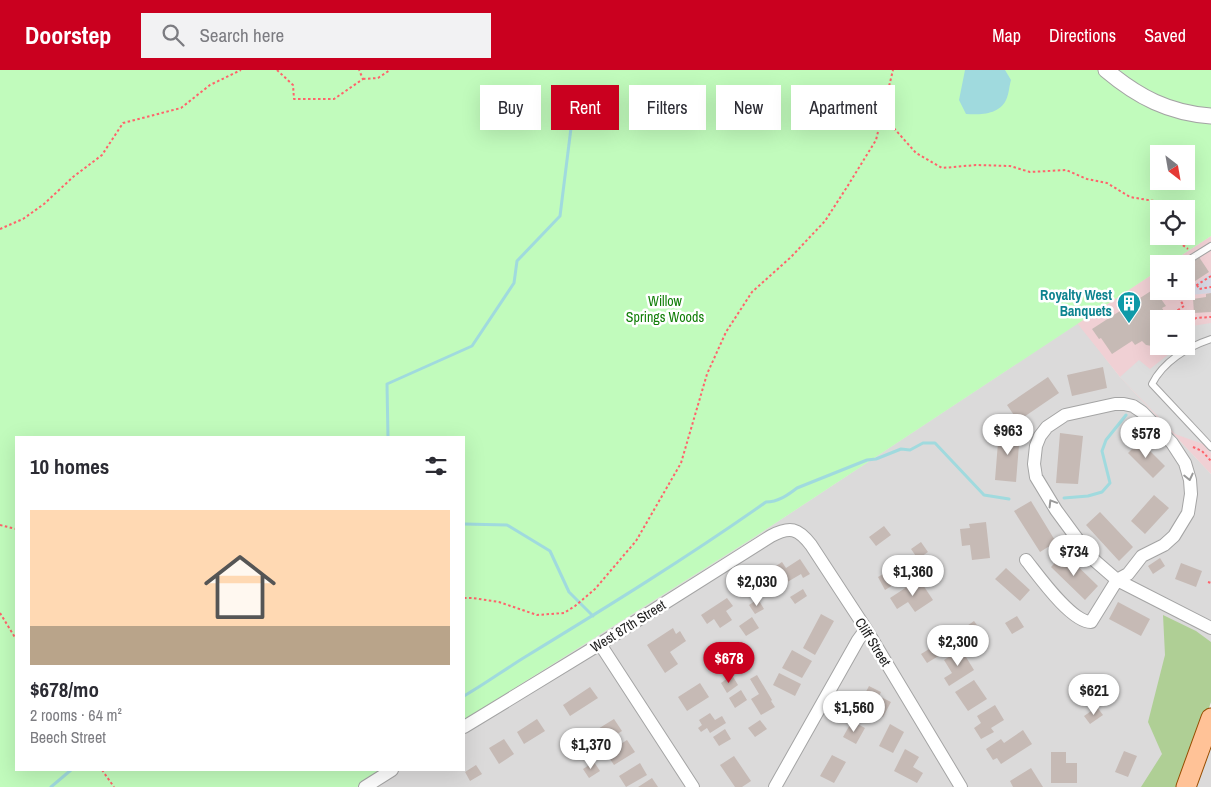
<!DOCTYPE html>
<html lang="en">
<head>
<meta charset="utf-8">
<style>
  body { margin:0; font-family:"Archivo Narrow",sans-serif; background:#f2f2f3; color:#2b2b33; height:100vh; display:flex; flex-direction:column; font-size:19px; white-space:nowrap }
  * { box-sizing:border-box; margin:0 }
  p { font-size:16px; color:#7c7c81 }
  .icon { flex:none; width:28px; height:28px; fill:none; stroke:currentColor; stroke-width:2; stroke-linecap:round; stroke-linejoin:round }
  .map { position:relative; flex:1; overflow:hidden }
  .drawer { position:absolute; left:15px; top:366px; width:450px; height:335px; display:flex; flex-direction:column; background:#fff; border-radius:0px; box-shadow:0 5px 20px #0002 }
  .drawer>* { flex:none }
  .guide { position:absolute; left:480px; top:15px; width:475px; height:45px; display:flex; gap:10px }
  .needle { width:32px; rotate:149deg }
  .tools { position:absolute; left:1150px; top:75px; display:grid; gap:10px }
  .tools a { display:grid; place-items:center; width:45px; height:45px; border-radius:0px; background:#fff; box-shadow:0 5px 20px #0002; font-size:25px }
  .price { position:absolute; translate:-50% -42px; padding:0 11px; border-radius:18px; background:#fff; color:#222; font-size:16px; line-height:32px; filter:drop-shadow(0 1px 2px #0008) }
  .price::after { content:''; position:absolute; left:50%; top:30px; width:15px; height:11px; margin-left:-8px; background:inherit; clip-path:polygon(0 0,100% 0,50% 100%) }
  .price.selected { background:#ca001f; color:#fff }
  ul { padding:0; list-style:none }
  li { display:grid; align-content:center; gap:10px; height:265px; padding:0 15px }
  li span { display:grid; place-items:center; height:155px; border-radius:0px; color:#555 }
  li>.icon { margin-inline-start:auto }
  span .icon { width:90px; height:90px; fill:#fffc; stroke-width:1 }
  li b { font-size:21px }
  h2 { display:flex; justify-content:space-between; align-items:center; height:60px; padding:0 15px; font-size:21px }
  .chip { padding:0 18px; border-radius:0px; background:#fff; box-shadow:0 5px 20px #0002; font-size:18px; line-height:45px }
  .chip.selected { background:#ca001f; color:#fff }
  header { display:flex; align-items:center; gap:30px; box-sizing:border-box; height:70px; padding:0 25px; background:#ca001f; color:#fff }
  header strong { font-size:24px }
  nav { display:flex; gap:28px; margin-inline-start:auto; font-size:18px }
  .search { width:350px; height:45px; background:#f2f2f3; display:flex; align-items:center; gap:12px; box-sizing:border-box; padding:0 18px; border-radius:0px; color:#7c7c81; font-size:19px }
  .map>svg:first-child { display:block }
  .residential { fill:#dbdada }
  .commercial { fill:#f0d0d4; fill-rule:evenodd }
  .forest { fill:#afcf95 }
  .park { fill:#c1fbbc; fill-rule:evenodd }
  .parking { fill:#ddd }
  .plaza { fill:#d6d8e4 }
  .water { fill:#a0dade }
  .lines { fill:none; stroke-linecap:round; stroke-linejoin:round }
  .stream { stroke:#a0dade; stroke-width:3 }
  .building { fill:#c6bab5 }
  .service-casing { stroke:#a4a4a4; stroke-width:8 }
  .minor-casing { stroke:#a4a4a4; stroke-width:14 }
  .tertiary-casing { stroke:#a4a4a4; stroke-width:17 }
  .primary-casing { stroke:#964d00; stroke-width:21 }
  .path { stroke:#ff636b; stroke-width:2; stroke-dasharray:2.5 2.5; stroke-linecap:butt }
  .service { stroke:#fff; stroke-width:6 }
  .minor { stroke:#fff; stroke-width:12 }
  .tertiary { stroke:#fff; stroke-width:15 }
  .primary { stroke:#ffc297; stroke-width:19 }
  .oneway { stroke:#999 }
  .labels { text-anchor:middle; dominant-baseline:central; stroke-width:5; stroke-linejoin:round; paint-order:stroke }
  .culture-label { font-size:14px; font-weight:bold; fill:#0d838f; stroke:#fff; text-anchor:end }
  .park-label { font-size:14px; fill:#107e07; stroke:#fff }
  .street-label { font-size:14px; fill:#1d1d1d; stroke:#fff }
</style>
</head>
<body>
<header>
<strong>Doorstep</strong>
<div class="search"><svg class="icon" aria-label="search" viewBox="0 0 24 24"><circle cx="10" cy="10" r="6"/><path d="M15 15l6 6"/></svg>Search here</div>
<nav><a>Map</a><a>Directions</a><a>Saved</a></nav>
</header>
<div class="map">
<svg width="1211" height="717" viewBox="0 0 1211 717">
  <rect width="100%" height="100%" fill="#efe8e2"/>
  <path class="residential" d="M1078 253 1120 307 1211 404V632L1181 717H357L384 700H464V650L753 468Z
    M1211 656V717H1189Z"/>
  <path class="commercial" d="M1211 166V404L1120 307 1077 253 1159 200V221H1186V194H1168ZM1159 249H1186V276H1159Z"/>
  <path class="forest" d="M1163 545 1196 561 1211 572V632L1181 717H1141L1162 684 1148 652 1165 585Z"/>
  <path class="park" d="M0 0H1211V166L1168 194H1159V200L753 468 464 650V368H16V700H384L357 717H0ZM1159 84H1186V111H1159ZM1159 139H1186V166H1159Z"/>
  <path class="parking" d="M1211 253V383L1203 374 1175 364 1120 307 1139 290 1150 299 1179 276H1186V257Z"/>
  <path class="plaza" d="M1211 203V223L1190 225 1185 221Z"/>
  <path class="water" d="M965 0H1005L1011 10C1009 17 1009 24 1006 30 999 45 979 45 966 44L959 30Z"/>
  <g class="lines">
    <path class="stream" d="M388 368 387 314 472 276 514 213 517 191 560 146 574 34
      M1064 428 1088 426 1102 422 1110 413 1102 381 1106 370 1126 345
      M464 454 507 455 550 481 569 522 593 546
      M464 626C485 614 504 600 525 587 607 537 688 487 766 432 778 432 788 425 797 418L867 390 876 389 901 379 910 380 923 373H935L984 425 1009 429
      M51 717 71 700"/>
  </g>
  <path class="building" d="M1199 187 1209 202 1186 217V195Z
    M1154 219 1166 236 1162 238 1168 247 1159 249V259L1157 261 1159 264V271L1152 276 1146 275 1142 271 1135 275 1132 271 1112 284 1101 268 1099 269 1092 259Z
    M1211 223V242L1194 243 1193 229 1206 227V224Z
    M1103 297 1107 318 1072 326 1067 305Z
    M1048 307 1059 323 1018 351 1007 335Z
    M999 360 1020 362 1016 412 995 410Z
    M1060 363 1083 366 1078 414 1056 413Z
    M1140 371 1165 396 1153 408 1128 383Z
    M1154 425 1169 438 1145 464 1131 451Z
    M1031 431 1056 472 1040 482 1014 441Z
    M1100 442 1133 477 1119 491 1086 455Z
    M986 452 990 488 972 490 970 475 962 476 960 459 970 458 969 454Z
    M884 456 891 465 876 476 869 467Z
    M921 472 928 482 918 489 911 479Z
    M1064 483 1098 516 1085 530 1051 497Z
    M1160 488 1165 496 1153 504 1148 496Z
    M800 489 810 504 803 508 801 504 784 514 773 498 782 492 786 498Z
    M908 489 916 501 885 520 878 507Z
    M1181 493 1202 501 1196 517 1175 509Z
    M1006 498 1030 520 1020 531 995 509Z
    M768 501 778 518 764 527 757 516 763 512 760 506Z
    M919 509 933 530 915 542 908 532 897 539 890 528Z
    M803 519 807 526 795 534 790 527Z
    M727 528 733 536 726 541 732 550 720 558 714 549 707 554 701 545Z
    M758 529 764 539 755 544 749 535Z
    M1118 532 1150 549 1141 566 1109 549Z
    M821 544 834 551 815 585 803 578Z
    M1017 546 1024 557 1012 564 1005 553Z
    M752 547 759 558 746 566 739 556Z
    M974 551 982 562 971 569 964 558Z
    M673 558 676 564 680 561 686 571 670 582 678 594 665 603 647 575Z
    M939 573 945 582 927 593 921 584Z
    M961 579 974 600 949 616 944 608 952 603 944 590Z
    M792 580 812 591 802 608 782 598Z
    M779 603 801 614 795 626 773 615Z
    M732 605 738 615 727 623 721 613Z
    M757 605 772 630 771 631 775 637 761 645 751 629 759 624 750 609Z
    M974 610 987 629 968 641 955 622Z
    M700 613 709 627 687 641 678 627Z
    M869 616 881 622 879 626 891 632 883 647 859 635Z
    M590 617 598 628 570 646 563 635Z
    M741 620 747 630 735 638 729 628Z
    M995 635 1004 650 991 658 994 662 981 669 974 658 981 653 977 646Z
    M1097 637 1103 645 1090 654 1084 646Z
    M710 643 715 650 722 646 726 653 710 663 707 658 701 662 698 658 702 655 699 650Z
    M537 649 545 661 524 674 517 662Z
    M614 649 622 661 601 674 593 662Z
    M760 650 767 659 755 667 748 658Z
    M852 651 865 658 856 674 843 667Z
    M890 654 904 662 893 683 879 676Z
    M725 659 731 669 719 676 713 667Z
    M1023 660 1032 674 1001 694 997 688 993 690 986 679 1001 669 1004 673Z
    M581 662 586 671 575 678 570 669Z
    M504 669 514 684 499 694 489 678Z
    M627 670 635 682 614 695 606 683Z
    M905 679 919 687 913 697 923 703 917 713 894 701Z
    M1124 681 1137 686 1128 707 1115 702Z
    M1051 682H1066V693H1077V713H1051Z
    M832 685 846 692 834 713 820 706Z
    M734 686 751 711 742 717H735L720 695Z
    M594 692 600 701 589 708 583 699Z
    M640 693 647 705 626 717 619 706Z
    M476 695 482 704 470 711 465 702Z
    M1031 698 1043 717H1013L1010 711Z
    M652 708 658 717H638Z"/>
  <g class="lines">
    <g class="service-casing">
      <path id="service" d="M1182 194 1211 176
        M1211 269C1187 277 1163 292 1152 314L1211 377"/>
    </g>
    <g class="minor-casing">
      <path id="minor" d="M1026 490C1038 505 1071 552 1091 552L1117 510 1128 504 1142 486 1164 475 1174 466 1188 443 1191 424 1190 410 1185 393 1172 373 1142 342 1133 336 1124 334H1115L1065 345 1047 357 1040 366 1036 376 1034 394 1036 407 1056 440 1081 474 1094 490 1117 510 1211 558
        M600 574 693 717
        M464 657 600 574 771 466C790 456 798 458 811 475L866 559 961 717
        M365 717 392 700
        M775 717 858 570 866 559"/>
    </g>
    <g class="tertiary-casing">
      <path id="tertiary" d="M1106 0C1138 27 1169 43 1211 46"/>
    </g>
    <g class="primary-casing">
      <path id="primary" d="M1186 717 1211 648"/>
    </g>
    <path class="path" d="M277 0 293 15 294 29H334L363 9 359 0
      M363 9 378 8 390 0
      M880 55 892 56 916 83 942 98 976 95 1010 96 1030 102 1066 100 1087 109 1107 113 1130 127 1154 131 1159 143
      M0 159 23 149 44 134 73 107 102 85 123 53 181 38 210 15 241 0
      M1171 166 1188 179
      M1197 215 1199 219 1211 217
      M1183 249 1178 240 1184 236 1178 227 1211 206
      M1186 254 1196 248 1211 247
      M1186 255 1189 270
      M1193 377 1202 381 1211 391
      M0 455 16 459
      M1208 512 1211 513
      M464 528H473L499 532 537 545 564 543 575 536 595 519 636 471 681 393 707 304 726 262 752 222 791 187 825 151 847 117 876 70 893 0
      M0 543 16 569
      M102 700 114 717"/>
    <use href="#service" class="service"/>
    <use href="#minor" class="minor"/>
    <use href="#tertiary" class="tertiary"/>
    <use href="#primary" class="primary"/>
  </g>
  <defs><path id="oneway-chevron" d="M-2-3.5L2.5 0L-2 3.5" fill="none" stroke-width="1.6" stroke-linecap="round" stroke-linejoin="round" transform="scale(1.25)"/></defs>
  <g class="oneway">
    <use href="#oneway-chevron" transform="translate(1189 407) rotate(77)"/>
    <use href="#oneway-chevron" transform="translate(1052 433) rotate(-121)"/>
  </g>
  <defs>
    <g id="building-pin" transform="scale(1.25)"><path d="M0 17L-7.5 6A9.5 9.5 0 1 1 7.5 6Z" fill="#0f9aa8" stroke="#fff"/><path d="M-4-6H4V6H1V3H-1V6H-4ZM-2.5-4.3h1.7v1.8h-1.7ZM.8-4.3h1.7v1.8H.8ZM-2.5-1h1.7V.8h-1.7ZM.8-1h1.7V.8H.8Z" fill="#fff"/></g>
  </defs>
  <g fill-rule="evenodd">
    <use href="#building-pin" x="1129" y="233"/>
  </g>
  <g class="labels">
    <g class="culture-label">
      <text x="1112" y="225">Royalty West<tspan x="1112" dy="16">Banquets</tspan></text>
    </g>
    <g class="park-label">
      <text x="665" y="231">Willow<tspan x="665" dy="16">Springs Woods</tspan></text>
    </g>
    <g class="street-label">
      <text transform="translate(628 556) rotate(-32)">West 87th Street</text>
      <text transform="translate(873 572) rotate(58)">Cliff Street</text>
    </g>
  </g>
</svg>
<div class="tools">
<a><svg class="needle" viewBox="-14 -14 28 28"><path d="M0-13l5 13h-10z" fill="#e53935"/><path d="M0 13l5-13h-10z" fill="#7c7c81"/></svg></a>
<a><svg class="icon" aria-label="locate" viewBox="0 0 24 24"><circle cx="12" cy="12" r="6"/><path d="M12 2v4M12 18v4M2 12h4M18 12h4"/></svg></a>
<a>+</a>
<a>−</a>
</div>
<b class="price" style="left:1008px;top:386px">$963</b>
<b class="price" style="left:1146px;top:389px">$578</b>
<b class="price" style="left:1074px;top:507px">$734</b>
<b class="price" style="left:913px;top:527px">$1,360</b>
<b class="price" style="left:757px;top:537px">$2,030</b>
<b class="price" style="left:958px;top:597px">$2,300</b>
<b class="price selected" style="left:729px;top:614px">$678</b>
<b class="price" style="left:1094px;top:646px">$621</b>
<b class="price" style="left:854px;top:663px">$1,560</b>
<b class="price" style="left:591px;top:700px">$1,370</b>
<div class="guide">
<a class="chip">Buy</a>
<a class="chip selected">Rent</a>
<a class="chip">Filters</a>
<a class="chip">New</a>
<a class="chip">Apartment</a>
</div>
<section class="drawer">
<h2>10 homes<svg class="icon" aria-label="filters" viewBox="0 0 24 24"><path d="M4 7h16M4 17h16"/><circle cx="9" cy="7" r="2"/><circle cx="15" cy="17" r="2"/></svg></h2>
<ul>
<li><span style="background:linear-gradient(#ffd9b3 75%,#b9a48a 0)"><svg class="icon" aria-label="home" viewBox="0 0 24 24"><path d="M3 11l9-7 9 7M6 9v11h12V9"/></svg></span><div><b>$678/mo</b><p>2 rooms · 64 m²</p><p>Beech Street</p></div></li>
</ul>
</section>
</div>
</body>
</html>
